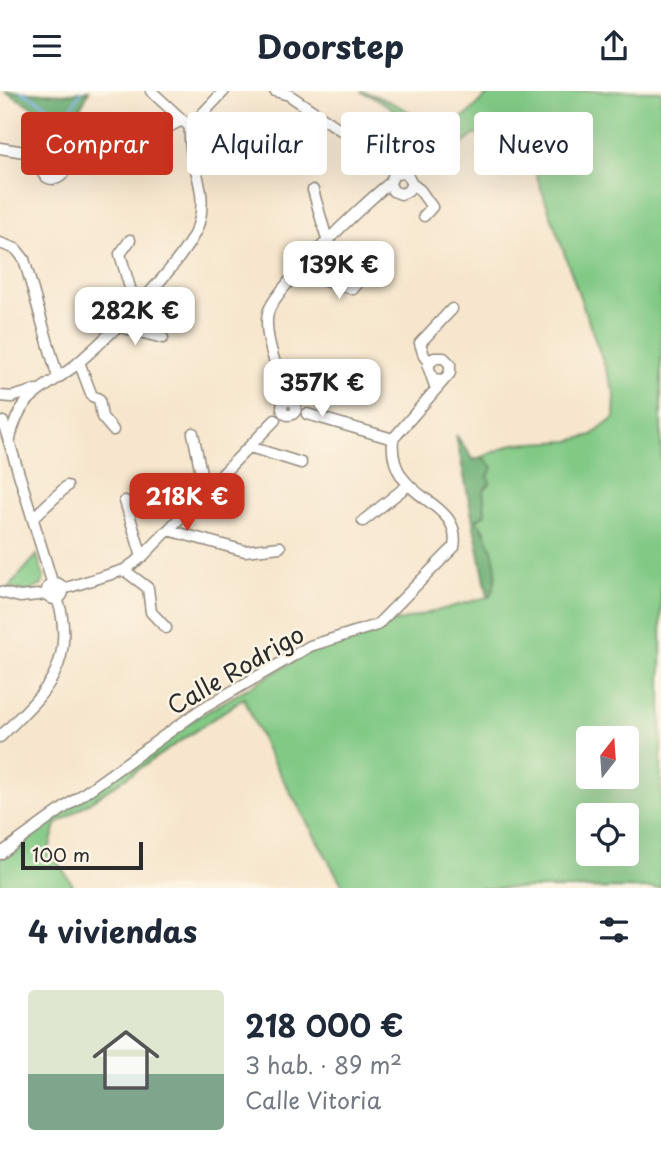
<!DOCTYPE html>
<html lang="es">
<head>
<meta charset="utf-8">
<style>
  body { margin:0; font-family:"Playpen Sans",sans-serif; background:#f2f2f3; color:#1f2937; height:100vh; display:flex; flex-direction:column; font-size:26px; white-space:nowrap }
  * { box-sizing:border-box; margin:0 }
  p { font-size:23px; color:#747a83 }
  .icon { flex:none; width:38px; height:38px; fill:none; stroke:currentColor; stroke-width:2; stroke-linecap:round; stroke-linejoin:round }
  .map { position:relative; height:797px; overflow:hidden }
  .drawer { display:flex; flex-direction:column; background:#fff; flex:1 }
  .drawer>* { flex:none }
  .banner { position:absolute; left:21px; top:21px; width:620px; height:63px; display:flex; gap:14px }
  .needle { width:46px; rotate:17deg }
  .tools { position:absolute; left:576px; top:635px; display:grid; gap:14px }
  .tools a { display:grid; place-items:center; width:63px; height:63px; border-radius:7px; background:#fff; box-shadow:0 7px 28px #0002; font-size:35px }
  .scale { position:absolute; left:21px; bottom:18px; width:122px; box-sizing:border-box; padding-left:7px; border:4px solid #2b2b2b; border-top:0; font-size:19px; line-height:24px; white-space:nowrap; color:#2b2b2b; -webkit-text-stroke:5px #fcf5e5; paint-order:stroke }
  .price { position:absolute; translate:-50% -60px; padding:0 16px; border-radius:14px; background:#fff; color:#222; font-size:23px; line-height:46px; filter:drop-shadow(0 2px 4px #0008) }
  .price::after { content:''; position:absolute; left:50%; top:42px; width:21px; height:16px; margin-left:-10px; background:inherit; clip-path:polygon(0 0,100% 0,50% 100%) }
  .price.selected { background:#c8321e; color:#fff }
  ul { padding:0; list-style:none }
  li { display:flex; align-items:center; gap:21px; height:175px; padding:0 28px }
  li+li { border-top:2px solid #e0e1e3 }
  li span { display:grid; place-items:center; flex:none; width:196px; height:140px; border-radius:7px; color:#555 }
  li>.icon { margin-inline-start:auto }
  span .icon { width:84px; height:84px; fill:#fffc; stroke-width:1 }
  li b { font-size:30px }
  h2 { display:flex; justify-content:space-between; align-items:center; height:84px; padding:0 28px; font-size:30px }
  .chip { padding:0 24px; border-radius:7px; background:#fff; box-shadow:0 7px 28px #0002; font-size:24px; line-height:63px }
  .chip.selected { background:#c8321e; color:#fff }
  header { display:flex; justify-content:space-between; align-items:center; height:91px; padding:0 28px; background:#fff; font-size:32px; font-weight:700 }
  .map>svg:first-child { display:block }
  .green { fill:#81c985; stroke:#567a58; stroke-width:2; fill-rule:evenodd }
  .forest { fill:#68ad72; stroke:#4a6c4e; stroke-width:2 }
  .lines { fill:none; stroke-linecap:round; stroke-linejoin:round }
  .stream { stroke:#80b2ec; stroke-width:2.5 }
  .minor-casing { stroke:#91887c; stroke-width:13 }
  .minor { stroke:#fff; stroke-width:10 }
  .labels { text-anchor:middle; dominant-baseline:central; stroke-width:5; stroke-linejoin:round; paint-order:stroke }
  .street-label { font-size:24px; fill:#2b2b2b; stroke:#fcf5e5 }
</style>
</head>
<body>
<header><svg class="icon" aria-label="menu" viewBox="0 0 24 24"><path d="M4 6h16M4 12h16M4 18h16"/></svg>Doorstep<svg class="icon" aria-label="share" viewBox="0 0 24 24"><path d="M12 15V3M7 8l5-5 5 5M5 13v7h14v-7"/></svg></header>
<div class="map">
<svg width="661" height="797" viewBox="0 0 661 797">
  <rect width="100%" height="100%" fill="#fcf5e5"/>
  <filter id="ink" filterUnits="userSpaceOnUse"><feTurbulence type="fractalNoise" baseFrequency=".0143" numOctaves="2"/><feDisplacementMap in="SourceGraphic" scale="14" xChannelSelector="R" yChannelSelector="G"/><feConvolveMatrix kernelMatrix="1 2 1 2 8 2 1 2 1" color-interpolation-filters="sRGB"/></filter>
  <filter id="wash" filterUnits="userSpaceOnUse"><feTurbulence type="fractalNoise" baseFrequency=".00686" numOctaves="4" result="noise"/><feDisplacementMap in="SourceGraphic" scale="28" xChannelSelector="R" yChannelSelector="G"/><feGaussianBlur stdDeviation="1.57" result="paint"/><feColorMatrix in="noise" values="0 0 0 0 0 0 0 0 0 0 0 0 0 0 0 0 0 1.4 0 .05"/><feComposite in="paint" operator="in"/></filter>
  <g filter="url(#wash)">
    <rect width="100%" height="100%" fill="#f7e6cd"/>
    <path class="green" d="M491 0H661V797H344L266 658 244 607 56 734 49 758 75 797H0V766L159 655 183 635 313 559 385 534 491 505 485 440 476 429 485 423 483 400 490 392 488 385 493 376 482 366 513 353 569 350 592 344 614 327 615 304 526 55 475 43 442 70C416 42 398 13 361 1 380 2 421 28 442 38L467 24ZM588 648H626V686H588ZM588 724H626V763H588Z
      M37 464 44 487 42 494 29 501 8 497Z"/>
    <path class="forest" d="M4 0 63 3 89 0 70 37Z
      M456 344 474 369 482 366 493 376 488 385 490 392 483 400 485 423 476 429C491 448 505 485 488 506Z"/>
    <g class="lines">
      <path class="stream" d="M21 0 62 23 71 18 81 0"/>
    </g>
  </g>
  <g filter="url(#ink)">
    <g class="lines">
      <g class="minor-casing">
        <path id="minor" d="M275 0 289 4 366 56
          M190 36 224 0
          M0 57 49 65
          M41 76a12 12 0 1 1 24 0a12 12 0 1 1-24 0Z
          M144 65 165 38 182 29
          M412 93 420 99 432 116 424 125
          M313 99 328 152
          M130 149 120 163 135 214
          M0 152 16 158 24 168 58 287
          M297 182 353 198 366 182
          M116 235 163 247
          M430 270 424 265 420 252 452 218
          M79 271 92 305 99 308 102 326 113 339
          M433 288 444 289 450 282V273L444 267H434L428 275 436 298
          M283 297C277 276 263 244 268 222 273 199 367 109 390 92L394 83 406 82 412 93 408 100 401 103 393 100 390 92
          M0 305 12 306 36 299
          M282 317a7 7 0 1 1 14 0a7 7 0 1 1-14 0Z
          M307 323 393 348
          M193 342 205 402
          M10 348C20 300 45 300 78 272 109 245 189 168 199 131 209 97 187 69 190 36L151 0
          M250 356 301 372
          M125 410 142 466
          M33 427 67 395
          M363 430 407 395
          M168 439 245 460 280 456
          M124 479 148 497 151 521 166 537
          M47 500a8 8 0 1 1 16 0a8 8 0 1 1-16 0Z
          M63 498 124 479 142 466 275 329
          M0 501 20 506 47 503
          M0 646C39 606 73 582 61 520L3 331
          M0 763 200 619 310 555 377 534 454 456C463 406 387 412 393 348L444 289"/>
      </g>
      <use href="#minor" class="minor"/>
    </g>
  </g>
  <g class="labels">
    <g class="street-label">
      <text transform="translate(235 578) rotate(-30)">Calle Rodrigo</text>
    </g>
  </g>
</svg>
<div class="tools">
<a><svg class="needle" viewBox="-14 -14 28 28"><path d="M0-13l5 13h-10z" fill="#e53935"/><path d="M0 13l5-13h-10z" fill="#747a83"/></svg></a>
<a><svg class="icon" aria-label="locate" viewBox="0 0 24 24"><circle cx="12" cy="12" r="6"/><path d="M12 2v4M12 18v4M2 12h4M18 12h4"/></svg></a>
</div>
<div class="scale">100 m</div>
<b class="price" style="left:339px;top:210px">139K €</b>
<b class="price" style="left:135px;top:256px">282K €</b>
<b class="price" style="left:322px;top:328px">357K €</b>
<b class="price selected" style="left:187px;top:442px">218K €</b>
<div class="banner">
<a class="chip selected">Comprar</a>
<a class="chip">Alquilar</a>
<a class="chip">Filtros</a>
<a class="chip">Nuevo</a>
</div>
</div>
<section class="drawer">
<h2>4 viviendas<svg class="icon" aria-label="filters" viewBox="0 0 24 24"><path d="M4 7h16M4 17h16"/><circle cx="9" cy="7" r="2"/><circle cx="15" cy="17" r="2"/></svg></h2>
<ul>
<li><span style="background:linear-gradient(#dfe7d0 60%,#7fa58c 0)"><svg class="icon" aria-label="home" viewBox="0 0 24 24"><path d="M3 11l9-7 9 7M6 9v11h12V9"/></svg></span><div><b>218 000 €</b><p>3 hab. · 89 m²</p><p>Calle Vitoria</p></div></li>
</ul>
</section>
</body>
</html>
